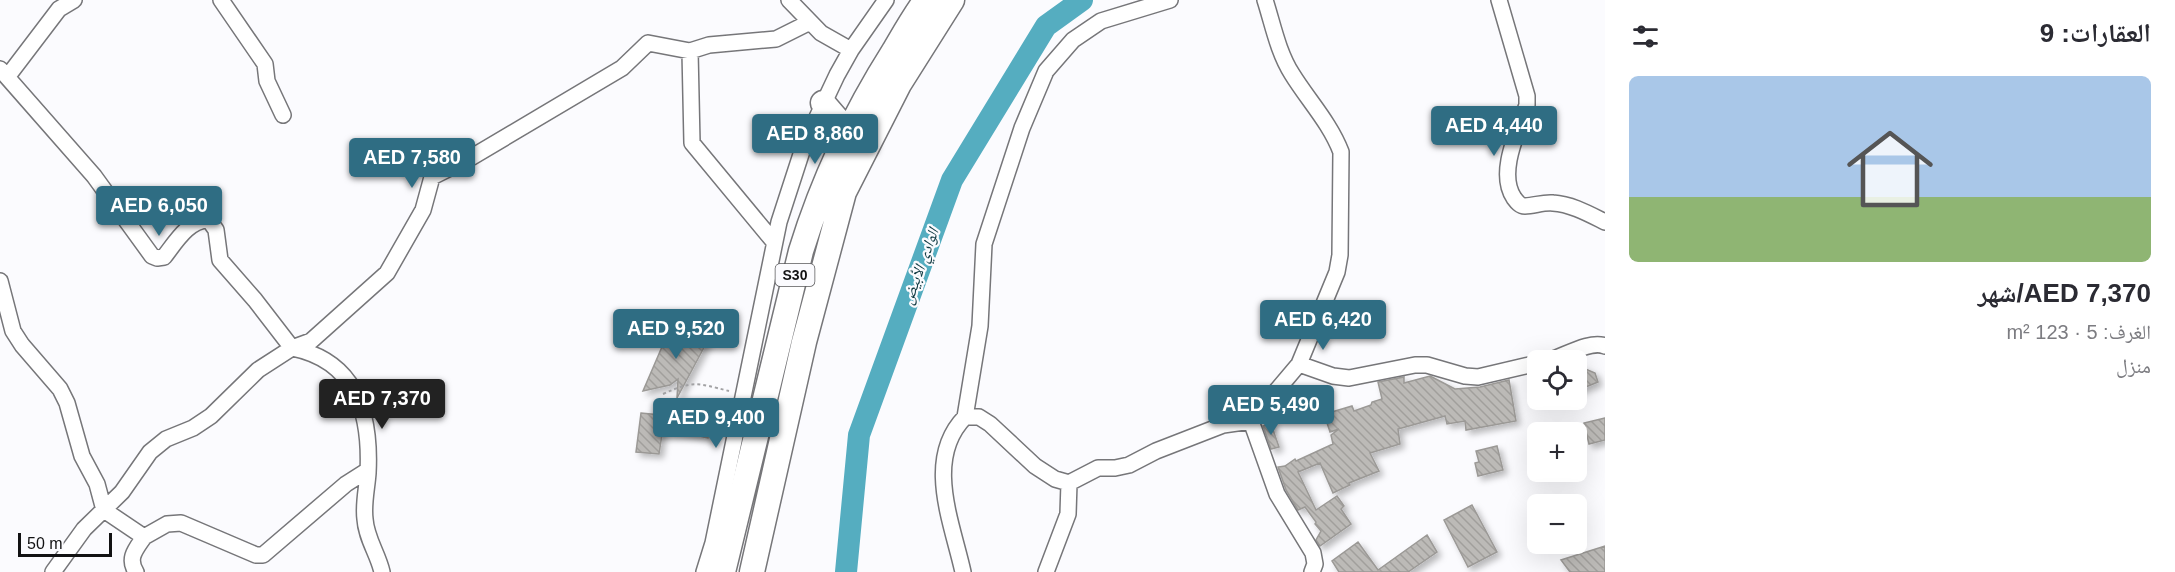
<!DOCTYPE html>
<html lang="ar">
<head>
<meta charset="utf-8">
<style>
  body { margin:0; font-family:Helvetica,"Noto Naskh Arabic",sans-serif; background:#f2f2f3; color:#2b2b33; direction:rtl; height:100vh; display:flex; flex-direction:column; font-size:22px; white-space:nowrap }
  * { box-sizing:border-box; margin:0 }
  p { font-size:20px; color:#7c7c81 }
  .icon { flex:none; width:33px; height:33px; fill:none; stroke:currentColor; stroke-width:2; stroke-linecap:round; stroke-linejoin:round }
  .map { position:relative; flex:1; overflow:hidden; direction:ltr }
  .details { display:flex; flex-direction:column; background:#fff; width:570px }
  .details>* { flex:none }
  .tools { position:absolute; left:1527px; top:350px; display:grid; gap:12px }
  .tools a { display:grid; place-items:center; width:60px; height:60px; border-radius:9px; background:#fff; box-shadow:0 6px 24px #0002; font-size:30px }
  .scale { position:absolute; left:18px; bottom:15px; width:94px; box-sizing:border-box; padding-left:6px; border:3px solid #121213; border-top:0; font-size:16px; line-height:21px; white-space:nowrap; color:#121213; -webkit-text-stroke:4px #fbfbfe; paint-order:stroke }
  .price { position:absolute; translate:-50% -51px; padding:0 14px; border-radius:6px; background:#2f6d83; color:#fff; font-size:20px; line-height:39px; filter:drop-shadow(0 2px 3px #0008) }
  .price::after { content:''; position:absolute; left:50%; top:36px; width:18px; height:14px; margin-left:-9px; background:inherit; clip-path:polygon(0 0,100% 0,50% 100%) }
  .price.current { background:#222; color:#fff }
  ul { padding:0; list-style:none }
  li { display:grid; align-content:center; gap:12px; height:318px; padding:0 24px }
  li+li { border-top:2px solid #e1e1e2 }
  li span { display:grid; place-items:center; height:186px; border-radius:9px; color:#555 }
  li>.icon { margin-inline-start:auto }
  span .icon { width:108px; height:108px; fill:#fffc; stroke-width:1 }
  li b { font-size:26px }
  h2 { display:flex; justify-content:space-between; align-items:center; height:72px; padding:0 24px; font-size:26px }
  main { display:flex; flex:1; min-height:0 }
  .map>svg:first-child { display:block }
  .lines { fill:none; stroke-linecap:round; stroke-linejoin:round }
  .river { stroke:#55adc0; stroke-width:22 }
  .building { fill:url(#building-back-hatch); stroke:#9b9996; stroke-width:1.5; filter:url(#shadow) }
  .minor-casing { stroke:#767679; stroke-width:18 }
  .primary-casing { stroke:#767679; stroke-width:27 }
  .path { stroke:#a2a2a4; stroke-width:2; stroke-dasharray:3 3; stroke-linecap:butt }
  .minor { stroke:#fff; stroke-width:15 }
  .primary { stroke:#fff; stroke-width:24 }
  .labels { text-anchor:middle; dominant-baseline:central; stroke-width:4.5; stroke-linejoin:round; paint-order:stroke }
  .shield { fill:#fbfbfe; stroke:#58585a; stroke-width:1.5 }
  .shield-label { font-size:14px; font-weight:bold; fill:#121213 }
  .water-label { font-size:16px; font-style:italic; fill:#113b43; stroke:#fbfbfe }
</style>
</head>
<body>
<main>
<section class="details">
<h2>العقارات: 9<svg class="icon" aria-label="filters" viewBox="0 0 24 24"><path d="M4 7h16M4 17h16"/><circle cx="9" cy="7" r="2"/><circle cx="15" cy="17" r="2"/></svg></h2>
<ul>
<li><span style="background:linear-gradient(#a9c7e8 65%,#8fb573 0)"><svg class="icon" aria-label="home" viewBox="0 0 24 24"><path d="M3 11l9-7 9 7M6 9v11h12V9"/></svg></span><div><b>AED 7,370/شهر</b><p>الغرف: 5 · 123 m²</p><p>منزل</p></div></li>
</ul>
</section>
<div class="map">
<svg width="1605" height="572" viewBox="0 0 1605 572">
  <defs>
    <pattern id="building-back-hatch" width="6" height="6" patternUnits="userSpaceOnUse" patternTransform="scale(1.5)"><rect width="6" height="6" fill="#bcbab7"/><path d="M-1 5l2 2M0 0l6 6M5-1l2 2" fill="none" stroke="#a19f9c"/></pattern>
    <filter id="shadow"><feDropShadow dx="4" dy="4" stdDeviation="3" flood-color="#0004"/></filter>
  </defs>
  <rect width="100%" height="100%" fill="#fbfbfe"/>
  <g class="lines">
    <path class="river" d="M846 572 859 435 952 180 1046 26 1082 0"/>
  </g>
  <path class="building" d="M671 326 708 340 677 398 678 379 670 385 643 391Z
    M1576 365 1595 373 1598 382 1576 391Z
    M1430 376 1455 389 1480 387 1509 380 1516 421 1466 430 1465 421 1447 424 1445 416 1398 429 1400 444 1370 453 1379 471 1349 483 1350 485 1333 493 1320 463 1298 472 1316 510 1337 496 1344 506 1341 509 1351 524 1320 546 1316 540 1321 531 1315 524 1316 522 1305 507 1298 510 1286 490 1278 467 1285 466 1295 459 1296 461 1333 444 1331 435 1339 429 1330 432 1326 420 1332 412 1352 406 1354 411 1371 405 1372 402 1382 399 1378 382 1404 377V383Z
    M641 413 710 420 708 438 663 428 659 454 636 452Z
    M1605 418V440L1589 444 1584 423Z
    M1271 424 1279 447 1271 449 1263 426Z
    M1497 446 1503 470 1478 476 1475 463 1479 462 1476 451Z
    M1472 505 1497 552 1468 567 1444 520Z
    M1427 535 1437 552 1408 572H1339L1332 561 1358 542 1378 570Z
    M1605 546V572H1570L1561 560Z"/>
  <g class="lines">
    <g class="minor-casing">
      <path id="minor" d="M221 0 265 64 267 81 283 115
        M789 0 821 33 851 50
        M1499 0 1527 96V105C1518 131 1497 173 1514 198 1517 202 1520 206 1525 206 1534 206 1543 202 1553 203 1571 204 1589 214 1605 222
        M690 51 692 143 774 242
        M0 69 94 176 152 256 157 258 164 257C175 243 189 219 209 220L216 230 220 260 255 300 292 348C357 361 371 414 368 473 367 488 363 504 365 519 366 538 378 554 382 572
        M8 76 59 9 74 0
        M0 281 13 331 22 345 60 389 67 403 82 456 97 484 104 510 144 537C136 549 127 558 136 572
        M1551 360C1566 355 1591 340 1605 346
        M1299 364 1333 376 1349 378 1415 365H1427L1465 376 1478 377 1538 363
        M965 417 980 326 984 244 1022 128 1046 71 1073 40 1101 21 1170 0
        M1251 421 1277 494 1313 553 1315 564 1312 572
        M144 537 167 524 181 523 256 555H263L346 484 368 470
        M53 572 84 529 122 492 150 452 166 439 193 428 211 416 258 370 292 348 311 341 387 273 423 210 432 177 472 157 622 68 648 43 690 51 709 45 776 39 810 22
        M704 572 713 543 779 222 804 145 837 75 851 50 886 0
        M963 572C952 522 924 459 965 417H979L990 424 1035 466 1055 479 1069 483
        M1046 572 1068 514 1069 483 1098 468H1115L1129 465 1156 451 1223 425 1251 421 1299 364 1337 272 1340 255 1341 152C1330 123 1308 100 1292 74 1278 52 1273 25 1265 0"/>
    </g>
    <g class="primary-casing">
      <path id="primary" d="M823 103 848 132
        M723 572 801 251C823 180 854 114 894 51 904 34 914 16 926 0
        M752 572 804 342 844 192 899 84 952 0"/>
    </g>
    <path class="path" d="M663 394C694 380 697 383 729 391"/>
    <use href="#minor" class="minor"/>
    <use href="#primary" class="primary"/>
  </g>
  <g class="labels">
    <rect class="shield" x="775.5" y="264" width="39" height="22" rx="4.5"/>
    <g class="shield-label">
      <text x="795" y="275">S30</text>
    </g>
    <g class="water-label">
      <text transform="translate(920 266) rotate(-70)">الوادي الأبيض</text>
    </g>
  </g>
</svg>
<div class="tools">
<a><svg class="icon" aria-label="locate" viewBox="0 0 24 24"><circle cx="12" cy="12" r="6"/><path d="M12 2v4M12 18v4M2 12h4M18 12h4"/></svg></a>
<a>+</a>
<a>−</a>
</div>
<div class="scale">50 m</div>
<b class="price" style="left:1494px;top:157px">AED 4,440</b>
<b class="price" style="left:815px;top:165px">AED 8,860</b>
<b class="price" style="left:412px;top:189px">AED 7,580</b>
<b class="price" style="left:159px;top:237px">AED 6,050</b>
<b class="price" style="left:1323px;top:351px">AED 6,420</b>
<b class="price" style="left:676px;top:360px">AED 9,520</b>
<b class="price current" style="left:382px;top:430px">AED 7,370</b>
<b class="price" style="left:1271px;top:436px">AED 5,490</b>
<b class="price" style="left:716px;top:449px">AED 9,400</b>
</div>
</main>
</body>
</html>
